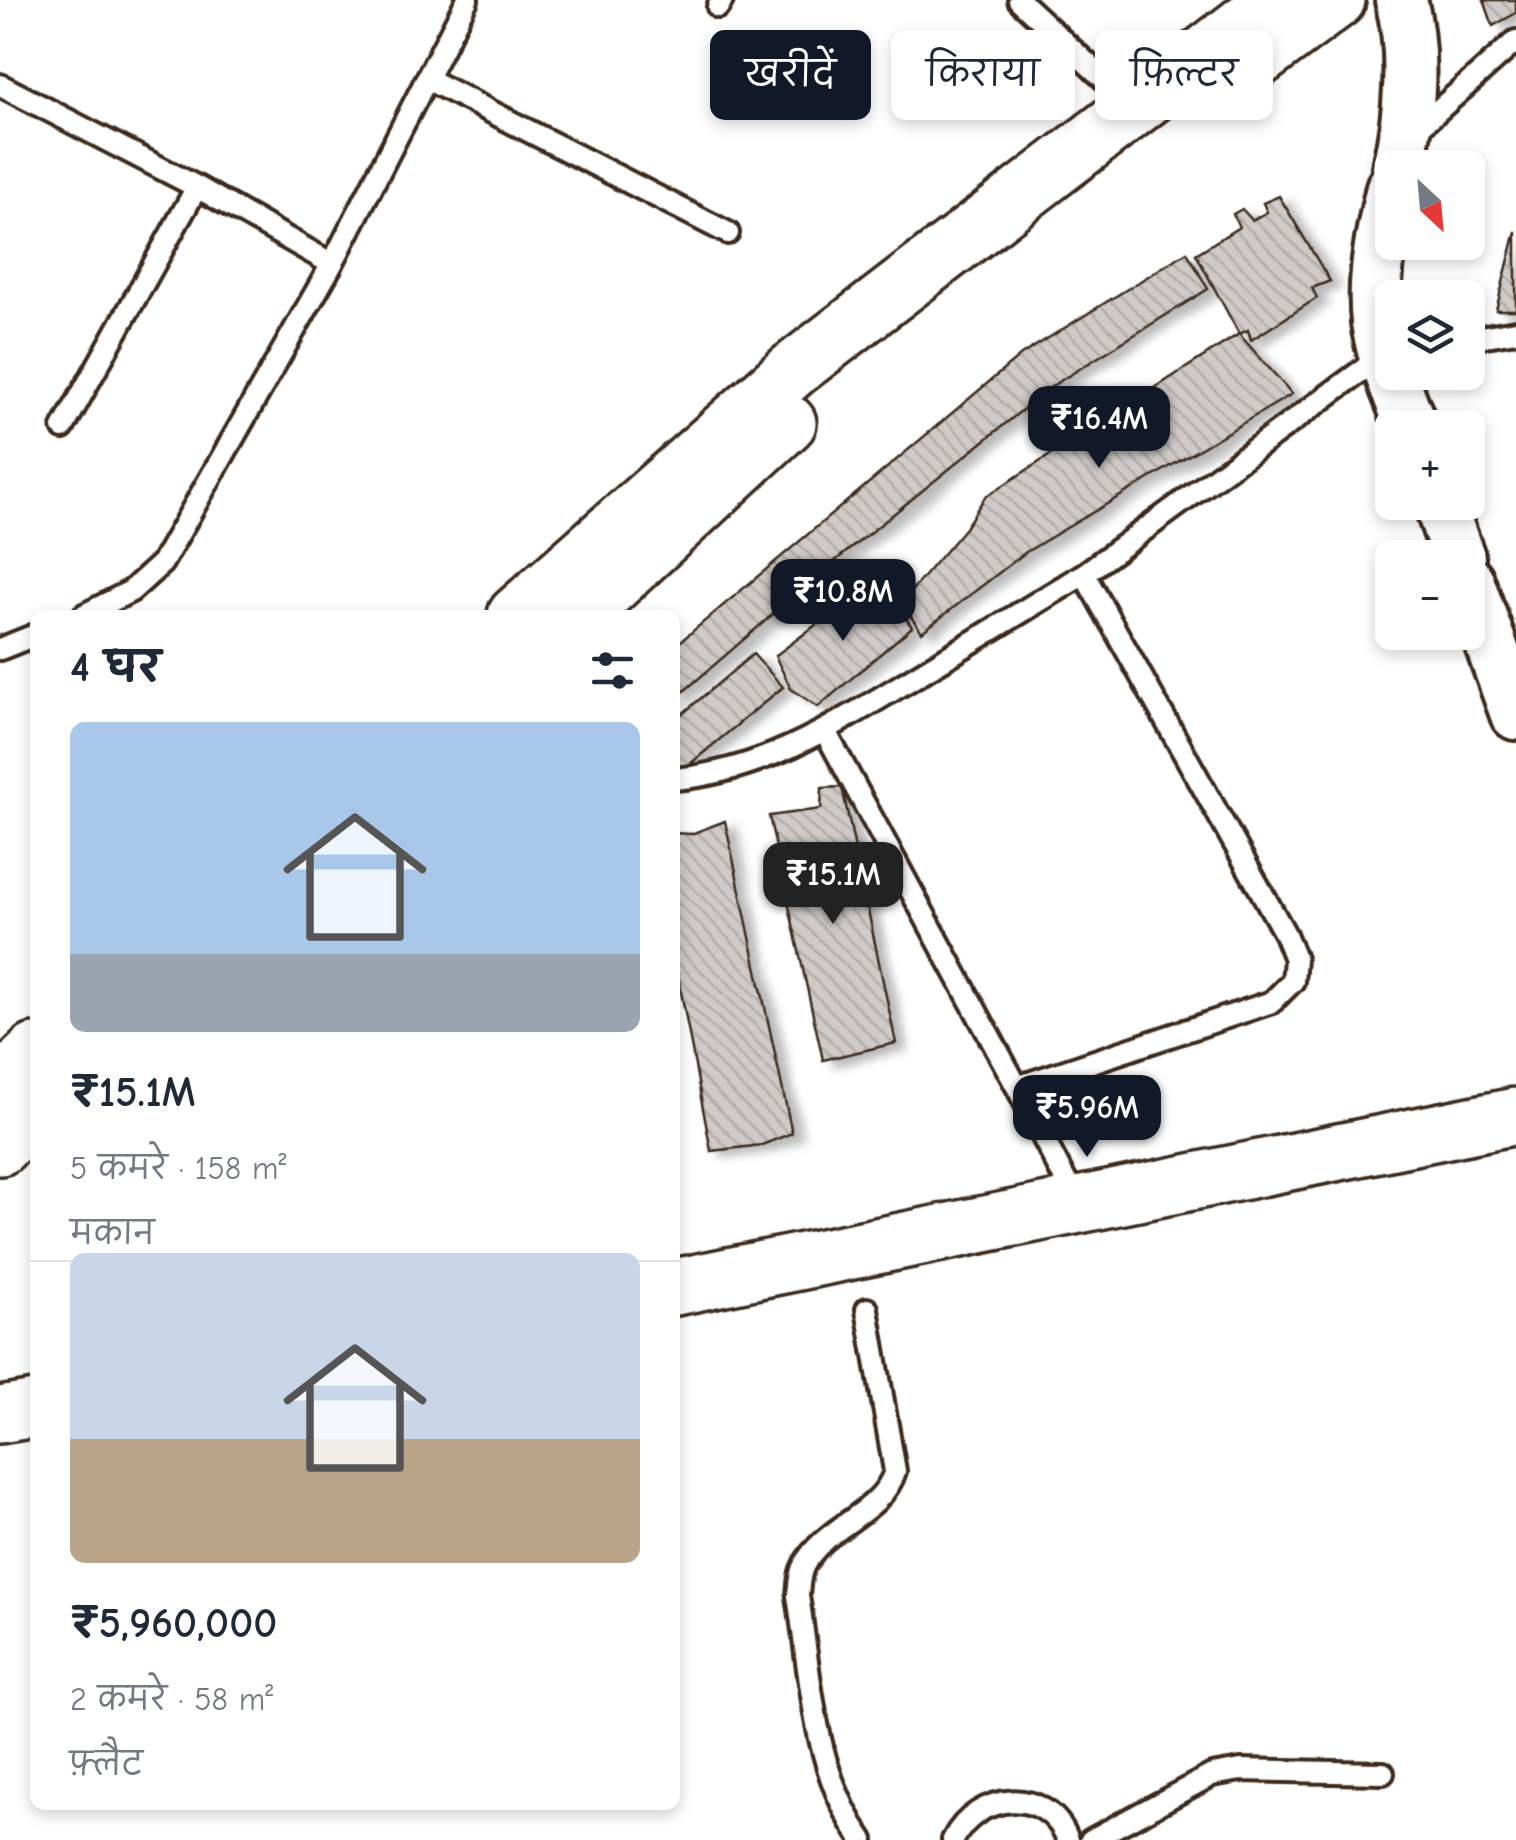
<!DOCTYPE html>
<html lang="hi">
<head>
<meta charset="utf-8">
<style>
  body { margin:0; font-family:"Comic Neue","Playpen Sans Deva",sans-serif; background:#f2f2f3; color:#1f2937; height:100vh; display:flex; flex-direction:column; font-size:38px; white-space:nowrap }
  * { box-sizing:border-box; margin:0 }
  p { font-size:32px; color:#747a83 }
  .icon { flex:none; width:55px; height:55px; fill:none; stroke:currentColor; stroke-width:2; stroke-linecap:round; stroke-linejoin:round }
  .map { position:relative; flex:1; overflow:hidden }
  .side { position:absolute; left:30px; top:610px; width:650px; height:1200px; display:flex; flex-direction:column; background:#fff; border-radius:15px; box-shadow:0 5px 15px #0003 }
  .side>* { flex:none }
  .hud { position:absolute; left:710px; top:30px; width:655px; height:90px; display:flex; gap:20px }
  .needle { width:65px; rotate:154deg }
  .fabs { position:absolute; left:1375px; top:150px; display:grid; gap:20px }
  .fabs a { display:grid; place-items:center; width:110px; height:110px; border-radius:15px; background:#fff; box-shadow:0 5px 15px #0003; font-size:50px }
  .price { position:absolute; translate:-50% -85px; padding:0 22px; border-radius:20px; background:#111827; color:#fff; font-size:32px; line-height:65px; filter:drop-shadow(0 2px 5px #0008) }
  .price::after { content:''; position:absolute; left:50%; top:60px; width:30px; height:22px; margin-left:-15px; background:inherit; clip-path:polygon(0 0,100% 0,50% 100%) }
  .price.selected { background:#222; color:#fff }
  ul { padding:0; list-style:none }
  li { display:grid; align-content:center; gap:20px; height:530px; padding:0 40px }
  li+li { border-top:2px solid #e0e1e3 }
  li span { display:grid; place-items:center; height:310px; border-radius:15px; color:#555 }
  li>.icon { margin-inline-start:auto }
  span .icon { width:180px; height:180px; fill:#fffc; stroke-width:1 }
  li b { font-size:42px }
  h2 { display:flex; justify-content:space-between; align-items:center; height:120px; padding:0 40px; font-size:42px }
  .pill { padding:0 35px; border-radius:15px; background:#fff; box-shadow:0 5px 15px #0003; font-size:35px; line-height:90px }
  .pill.selected { background:#111827; color:#fff }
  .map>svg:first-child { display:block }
  .building { fill:url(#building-back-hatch); stroke:#3b2a1e; stroke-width:2.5; filter:url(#shadow) }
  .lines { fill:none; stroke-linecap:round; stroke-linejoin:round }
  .service-casing { stroke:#3b2a1e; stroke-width:28 }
  .tertiary-casing { stroke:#3b2a1e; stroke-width:58 }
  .secondary-casing { stroke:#3b2a1e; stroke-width:62 }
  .primary-casing { stroke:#3b2a1e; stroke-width:62 }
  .service { stroke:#fff; stroke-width:20 }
  .tertiary { stroke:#fff; stroke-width:50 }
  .secondary { stroke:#fff; stroke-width:55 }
  .primary { stroke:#fff; stroke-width:55 }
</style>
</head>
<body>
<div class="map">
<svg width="1516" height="1840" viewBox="0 0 1516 1840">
  <defs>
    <pattern id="building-back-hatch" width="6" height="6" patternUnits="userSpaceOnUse" patternTransform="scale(2.5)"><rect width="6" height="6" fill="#cfcac7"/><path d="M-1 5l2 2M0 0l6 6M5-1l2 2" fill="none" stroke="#b3aeaa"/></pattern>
    <filter id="shadow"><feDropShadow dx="11" dy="6" stdDeviation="5" flood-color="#0004"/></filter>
  </defs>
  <rect width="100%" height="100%" fill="#fff"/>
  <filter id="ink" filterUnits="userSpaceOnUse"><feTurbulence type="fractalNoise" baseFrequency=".01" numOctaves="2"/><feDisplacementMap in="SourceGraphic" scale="20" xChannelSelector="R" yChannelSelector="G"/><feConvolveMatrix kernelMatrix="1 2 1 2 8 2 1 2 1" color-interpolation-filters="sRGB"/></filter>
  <g filter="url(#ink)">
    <path class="building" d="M1484 0H1516V13L1493 26Z
      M1279 196 1330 281 1312 288 1317 298 1251 340 1248 330 1239 334 1196 254 1239 227 1233 214 1242 209 1252 220 1267 212 1263 203Z
      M1516 231V310H1496Z
      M1187 252 1208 289 1052 386 824 570 675 699V646L1021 355Z
      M1239 334 1292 394 1026 552 922 632 901 603 965 528 985 497Z
      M879 577 912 627 818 707 791 689 775 656Z
      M753 654 783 687 678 774 675 771V720Z
      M842 787 896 1043 823 1060 769 816 821 809 822 788Z
      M725 821 792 1133 762 1145 711 1151 675 960V833L691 834Z"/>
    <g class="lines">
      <g class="service-casing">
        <path id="service" d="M1019 0 1133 106
          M718 7 722 0
          M427 79 728 233
          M0 85 197 187 332 264 162 563 131 591 84 615
          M1413 133 1516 41
          M332 264 467 0
          M1468 339 1516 331
          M63 428 197 187
          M0 649 35 635
          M825 731 1017 1087
          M675 779C765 771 837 724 913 678 970 643 1027 609 1084 574
          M1077 1203 1017 1087 1272 1002 1293 981 1295 959 1285 934 1084 574 1383 355
          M863 1840C813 1771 811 1678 798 1596 799 1586 799 1574 804 1565 824 1526 882 1514 895 1471L867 1309
          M953 1840C977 1792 1047 1785 1068 1840
          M1091 1840 1212 1775 1241 1770 1383 1773"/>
      </g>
      <g class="tertiary-casing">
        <path id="tertiary" d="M1398 168C1410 116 1415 52 1401 0
          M1392 188C1382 232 1372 277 1377 322 1382 358 1399 394 1412 428
          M1439 502 1459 558
          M1468 581 1516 714"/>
      </g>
      <g class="secondary-casing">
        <path id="secondary" d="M675 1287 1516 1116
          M0 1415 35 1409"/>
      </g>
      <g class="primary-casing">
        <path id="primary" d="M1243 70 1337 0
          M516 615 793 370 1275 0
          M580 615 788 423
          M0 1086 35 1052
          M0 1147 35 1111"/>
      </g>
      <use href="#service" class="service"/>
      <use href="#tertiary" class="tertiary"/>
      <use href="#secondary" class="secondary"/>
      <use href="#primary" class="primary"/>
    </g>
  </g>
</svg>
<div class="fabs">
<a><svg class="needle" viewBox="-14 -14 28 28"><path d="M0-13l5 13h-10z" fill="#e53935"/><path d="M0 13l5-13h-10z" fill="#747a83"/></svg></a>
<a><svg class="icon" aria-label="layers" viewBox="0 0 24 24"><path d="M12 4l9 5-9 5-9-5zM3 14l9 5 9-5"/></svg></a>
<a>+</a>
<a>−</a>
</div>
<b class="price" style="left:1099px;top:471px">₹16.4M</b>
<b class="price" style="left:843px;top:644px">₹10.8M</b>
<b class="price selected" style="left:833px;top:927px">₹15.1M</b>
<b class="price" style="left:1087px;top:1160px">₹5.96M</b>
<div class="hud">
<a class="pill selected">खरीदें</a>
<a class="pill">किराया</a>
<a class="pill">फ़िल्टर</a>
</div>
<section class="side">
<h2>4 घर<svg class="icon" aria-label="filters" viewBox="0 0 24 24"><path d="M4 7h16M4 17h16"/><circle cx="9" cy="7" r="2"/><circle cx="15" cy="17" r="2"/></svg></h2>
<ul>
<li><span style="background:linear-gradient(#a9c7e8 75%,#9aa5b1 0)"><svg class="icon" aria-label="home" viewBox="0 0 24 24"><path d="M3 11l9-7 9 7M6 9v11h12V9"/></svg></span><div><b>₹15.1M</b><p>5 कमरे · 158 m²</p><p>मकान</p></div></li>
<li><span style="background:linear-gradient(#c9d6e8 60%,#b9a48a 0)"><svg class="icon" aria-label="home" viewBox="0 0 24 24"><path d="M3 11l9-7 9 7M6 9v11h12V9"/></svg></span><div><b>₹5,960,000</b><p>2 कमरे · 58 m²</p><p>फ़्लैट</p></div></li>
</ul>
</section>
</div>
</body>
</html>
